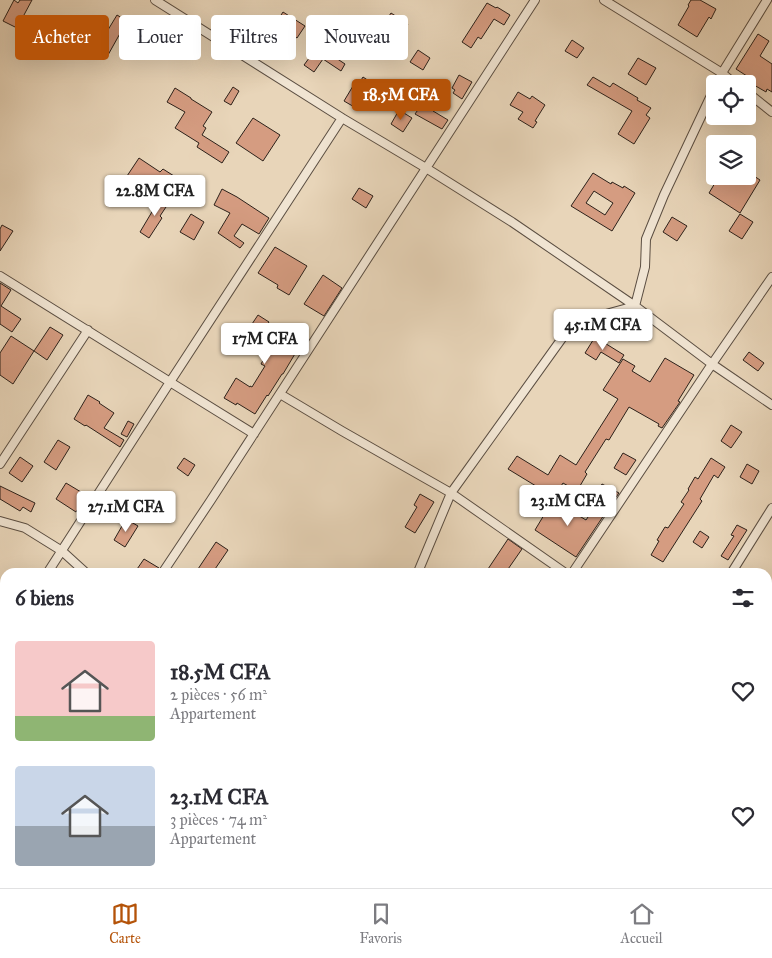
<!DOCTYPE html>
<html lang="fr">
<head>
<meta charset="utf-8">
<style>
  body { margin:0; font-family:"IM FELL Great Primer",serif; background:#f7f7f7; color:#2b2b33; height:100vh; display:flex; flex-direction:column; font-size:19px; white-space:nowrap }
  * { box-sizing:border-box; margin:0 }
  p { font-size:16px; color:#7c7c81 }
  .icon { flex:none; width:28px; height:28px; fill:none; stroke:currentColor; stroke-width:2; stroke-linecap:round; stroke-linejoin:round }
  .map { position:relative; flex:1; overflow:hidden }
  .side { position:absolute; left:0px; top:568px; width:772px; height:321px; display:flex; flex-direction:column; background:#fff; border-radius:15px 15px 0 0; box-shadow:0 5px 20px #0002 }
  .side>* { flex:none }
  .banner { position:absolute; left:15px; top:15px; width:500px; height:45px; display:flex; gap:10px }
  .tools { position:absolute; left:706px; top:75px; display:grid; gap:10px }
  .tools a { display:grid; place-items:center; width:50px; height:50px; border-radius:5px; background:#fff; box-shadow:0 5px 20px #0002; font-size:25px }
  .price { position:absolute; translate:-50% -42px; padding:0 11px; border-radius:5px; background:#fff; color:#222; font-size:16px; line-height:32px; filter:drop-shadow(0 1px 2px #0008) }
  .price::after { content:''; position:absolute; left:50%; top:30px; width:15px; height:11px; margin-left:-8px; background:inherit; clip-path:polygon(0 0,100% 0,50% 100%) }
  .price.selected { background:#b45309; color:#fff }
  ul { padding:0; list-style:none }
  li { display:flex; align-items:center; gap:15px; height:125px; padding:0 15px }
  li span { display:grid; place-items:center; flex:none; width:140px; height:100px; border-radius:5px; color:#555 }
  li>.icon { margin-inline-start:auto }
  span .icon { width:60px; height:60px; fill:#fffc; stroke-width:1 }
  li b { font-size:21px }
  h2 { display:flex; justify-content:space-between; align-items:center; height:60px; padding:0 15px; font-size:21px }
  .tag { padding:0 18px; border-radius:5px; background:#fff; box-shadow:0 5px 20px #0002; font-size:18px; line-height:45px }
  .tag.selected { background:#b45309; color:#fff }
  .tab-bar { display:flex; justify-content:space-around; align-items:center; height:70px; border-top:1px solid #e1e1e2; background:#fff; font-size:14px; color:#7c7c81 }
  .tab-bar a { display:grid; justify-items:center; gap:2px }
  .tab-bar .selected { color:#b45309 }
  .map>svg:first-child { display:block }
  .building { fill:#d59c81; stroke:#2c211a; fill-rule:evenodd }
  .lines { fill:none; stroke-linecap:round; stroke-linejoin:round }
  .street-casing { stroke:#5b4e42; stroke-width:10 }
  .street { stroke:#f0e4d2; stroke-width:8 }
</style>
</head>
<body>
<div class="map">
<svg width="772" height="888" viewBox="0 0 772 888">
  <rect width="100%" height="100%" fill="#e8d5b9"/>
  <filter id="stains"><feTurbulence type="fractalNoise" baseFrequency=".004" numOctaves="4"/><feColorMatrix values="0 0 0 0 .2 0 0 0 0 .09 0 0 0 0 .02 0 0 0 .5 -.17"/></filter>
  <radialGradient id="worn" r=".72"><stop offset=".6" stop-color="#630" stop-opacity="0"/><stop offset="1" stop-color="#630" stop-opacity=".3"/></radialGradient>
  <path class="building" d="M14 0 18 3 20 0H32L17 28 3 21Z
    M691 0H700L716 9 711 19 709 17 697 37 678 25 689 6 688 5Z
    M487 3 496 8 497 7 510 15 504 25 494 19 481 39 478 37 471 48 462 42Z
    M283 12 305 26 297 38 276 23Z
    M391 13 408 24 399 36 383 25Z
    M117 15 127 21 108 55 97 48Z
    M758 34 769 41 760 56 772 64V92L767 89 766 92 754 85 753 86 747 82 750 78 736 69Z
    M572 40 584 48 577 58 565 51Z
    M318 46 345 64 341 71 323 59 314 72 304 65Z
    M418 50 430 58 423 70 410 62Z
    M638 58 656 68 646 85 628 74Z
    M459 75 472 82 462 99 453 93 455 90 452 88Z
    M363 77 372 83 356 108 344 101 353 86 356 88Z
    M593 77 610 87 613 83 638 98 637 100 651 108 646 115 650 118 634 144 618 134 632 111 587 85Z
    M416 83 442 98 433 111 448 120 442 129 415 114 420 107 407 99Z
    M233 87 239 91 231 105 224 101Z
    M175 88 191 98V99L212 112 203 126 206 128 202 135 229 152 222 163 197 147 199 143 175 128 185 112 167 102Z
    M518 92 530 99 532 96 545 105 535 121 537 122 533 128 518 119 523 112 510 105Z
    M399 110 412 118 403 132 391 124Z
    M253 118 280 135 263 161 236 143Z
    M139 158 160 172 163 169 174 176 160 196 127 176Z
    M748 172 760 180 740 213 709 193 718 178 728 184 734 176H748Z
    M593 173 611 184 612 182 623 188 624 186 635 193 612 231 571 206ZM594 191 613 203 605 215 586 203Z
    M359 188 373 196 366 208 352 199Z
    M222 189 237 197 269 218 259 234 242 224 234 236 244 243 240 248 218 233 230 213 214 205Z
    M162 195 170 201 160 216 162 218 149 238 140 232Z
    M191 214 204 222 194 240 180 232Z
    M740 214 753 222 742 239 729 231Z
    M672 217 687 226 677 241 663 232Z
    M2 225 13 231 0 251V229Z
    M275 247 307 266 289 295 277 288 278 285 258 273Z
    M323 275 342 288 324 316 304 304Z
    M0 283 11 290 1 306 21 319 12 332 0 324Z
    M258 315 269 322 267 325 282 335 284 332 302 342 283 374H282L268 396 267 395 255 414 237 403 236 405 224 398 236 378 250 387V386L252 387 265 366 261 364 265 357 252 350 257 343 248 337 253 329 250 327Z
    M50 327 63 335 47 360 34 351Z
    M11 336 34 351 13 384 0 375V353Z
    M595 337 624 355 619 363 601 352 596 360 585 353Z
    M749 352 764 363 758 371 743 360Z
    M665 358 694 375 678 401 680 402 662 428 658 426 659 424 629 407 609 440 606 439 585 472 587 474 577 491 563 483 554 497 508 469 517 456 548 475 560 455 576 465 618 399 603 390 623 359 635 366 632 371 650 382Z
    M88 395 100 402 99 403 114 413 104 428 124 440 120 447 86 425 85 426 74 419Z
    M128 421 134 424 127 437 121 434Z
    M731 425 742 432 731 448 721 441Z
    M58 440 70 447 56 470 44 462Z
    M623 453 636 460 626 475 614 468Z
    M20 457 33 466 22 482 9 473Z
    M184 458 195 465 188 476 177 468Z
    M711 458 725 467 718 478 714 475 700 499 702 501 663 562 651 555 659 541 657 540 665 527 668 528 684 504 681 502 689 490 688 489 695 477 698 479Z
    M747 464 759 471 752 484 740 477Z
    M66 483 86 495 76 512 56 499Z
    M602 484 619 493 614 500 598 491Z
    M0 486 35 503 31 512 23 507 20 511 0 499Z
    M420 494 434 502 415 533 405 527 417 507 414 505Z
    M553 500 586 520 594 508 604 515 576 557 535 530Z
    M126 519 138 526 125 547 114 540Z
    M737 525 747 530 728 560 721 556 734 536 731 535Z
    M700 531 709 537 702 548 693 542Z
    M508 539 522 549 506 572H486Z
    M216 542 228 550 213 572H196Z
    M144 559 159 568 157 572H135Z"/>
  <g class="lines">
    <g class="street-casing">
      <path id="street" d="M155 0 342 118 426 168 512 222 635 306 712 364 772 405
        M604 0 722 73 735 84
        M717 84 722 73 767 0
        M748 93 772 112
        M0 276 170 382 254 434
        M280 394 342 431 451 493 564 572
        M0 464 88 330
        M0 521 25 528 62 551 85 572
        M48 572 170 382 342 118
        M163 572 211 500 535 0
        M418 572 451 493 573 323 635 306 645 267 646 239 664 195 715 87
        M573 572 712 364 772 277
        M732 572 772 508
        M0 646 5 638
        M768 697 772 700
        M768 758 772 751
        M0 825 5 818
        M258 884 265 888
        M554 884 561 888
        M51 888 54 884
        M211 888 213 884
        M680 888 683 884"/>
    </g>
    <use href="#street" class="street"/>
  </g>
  <rect width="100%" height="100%" filter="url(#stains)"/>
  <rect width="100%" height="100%" fill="url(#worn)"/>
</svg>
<div class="tools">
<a><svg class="icon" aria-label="locate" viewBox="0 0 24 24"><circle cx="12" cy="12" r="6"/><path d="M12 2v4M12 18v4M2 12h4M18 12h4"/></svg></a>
<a><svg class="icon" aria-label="layers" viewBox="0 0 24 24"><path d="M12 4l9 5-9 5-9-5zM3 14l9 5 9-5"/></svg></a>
</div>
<b class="price selected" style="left:401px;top:121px">18.5M CFA</b>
<b class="price" style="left:155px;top:217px">22.8M CFA</b>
<b class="price" style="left:603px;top:351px">45.1M CFA</b>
<b class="price" style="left:265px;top:365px">17M CFA</b>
<b class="price" style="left:568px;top:527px">23.1M CFA</b>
<b class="price" style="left:126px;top:533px">27.1M CFA</b>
<div class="banner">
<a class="tag selected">Acheter</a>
<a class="tag">Louer</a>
<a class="tag">Filtres</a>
<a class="tag">Nouveau</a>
</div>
<section class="side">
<h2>6 biens<svg class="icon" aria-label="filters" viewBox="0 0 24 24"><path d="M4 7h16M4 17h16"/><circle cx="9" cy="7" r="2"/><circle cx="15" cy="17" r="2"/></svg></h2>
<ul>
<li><span style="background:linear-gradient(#f6c9c9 75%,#8fb573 0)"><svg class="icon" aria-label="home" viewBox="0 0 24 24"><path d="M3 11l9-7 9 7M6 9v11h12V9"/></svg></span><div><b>18.5M CFA</b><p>2 pièces · 56 m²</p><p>Appartement</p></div><svg class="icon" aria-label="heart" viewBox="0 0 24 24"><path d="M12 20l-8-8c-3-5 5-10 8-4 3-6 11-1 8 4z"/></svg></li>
<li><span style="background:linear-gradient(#c9d6e8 60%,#9aa5b1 0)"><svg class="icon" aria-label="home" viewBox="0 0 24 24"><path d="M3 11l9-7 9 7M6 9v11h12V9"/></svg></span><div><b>23.1M CFA</b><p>3 pièces · 74 m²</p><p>Appartement</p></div><svg class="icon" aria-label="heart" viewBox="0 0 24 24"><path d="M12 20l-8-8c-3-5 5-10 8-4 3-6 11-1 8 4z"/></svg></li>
</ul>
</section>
</div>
<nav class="tab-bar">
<a class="selected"><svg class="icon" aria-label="map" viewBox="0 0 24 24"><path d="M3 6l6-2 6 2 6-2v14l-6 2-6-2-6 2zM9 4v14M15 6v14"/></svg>Carte</a>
<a><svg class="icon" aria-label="saved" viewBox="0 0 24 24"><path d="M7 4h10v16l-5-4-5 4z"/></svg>Favoris</a>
<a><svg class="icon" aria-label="home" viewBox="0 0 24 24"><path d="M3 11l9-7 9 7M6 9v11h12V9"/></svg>Accueil</a>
</nav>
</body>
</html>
